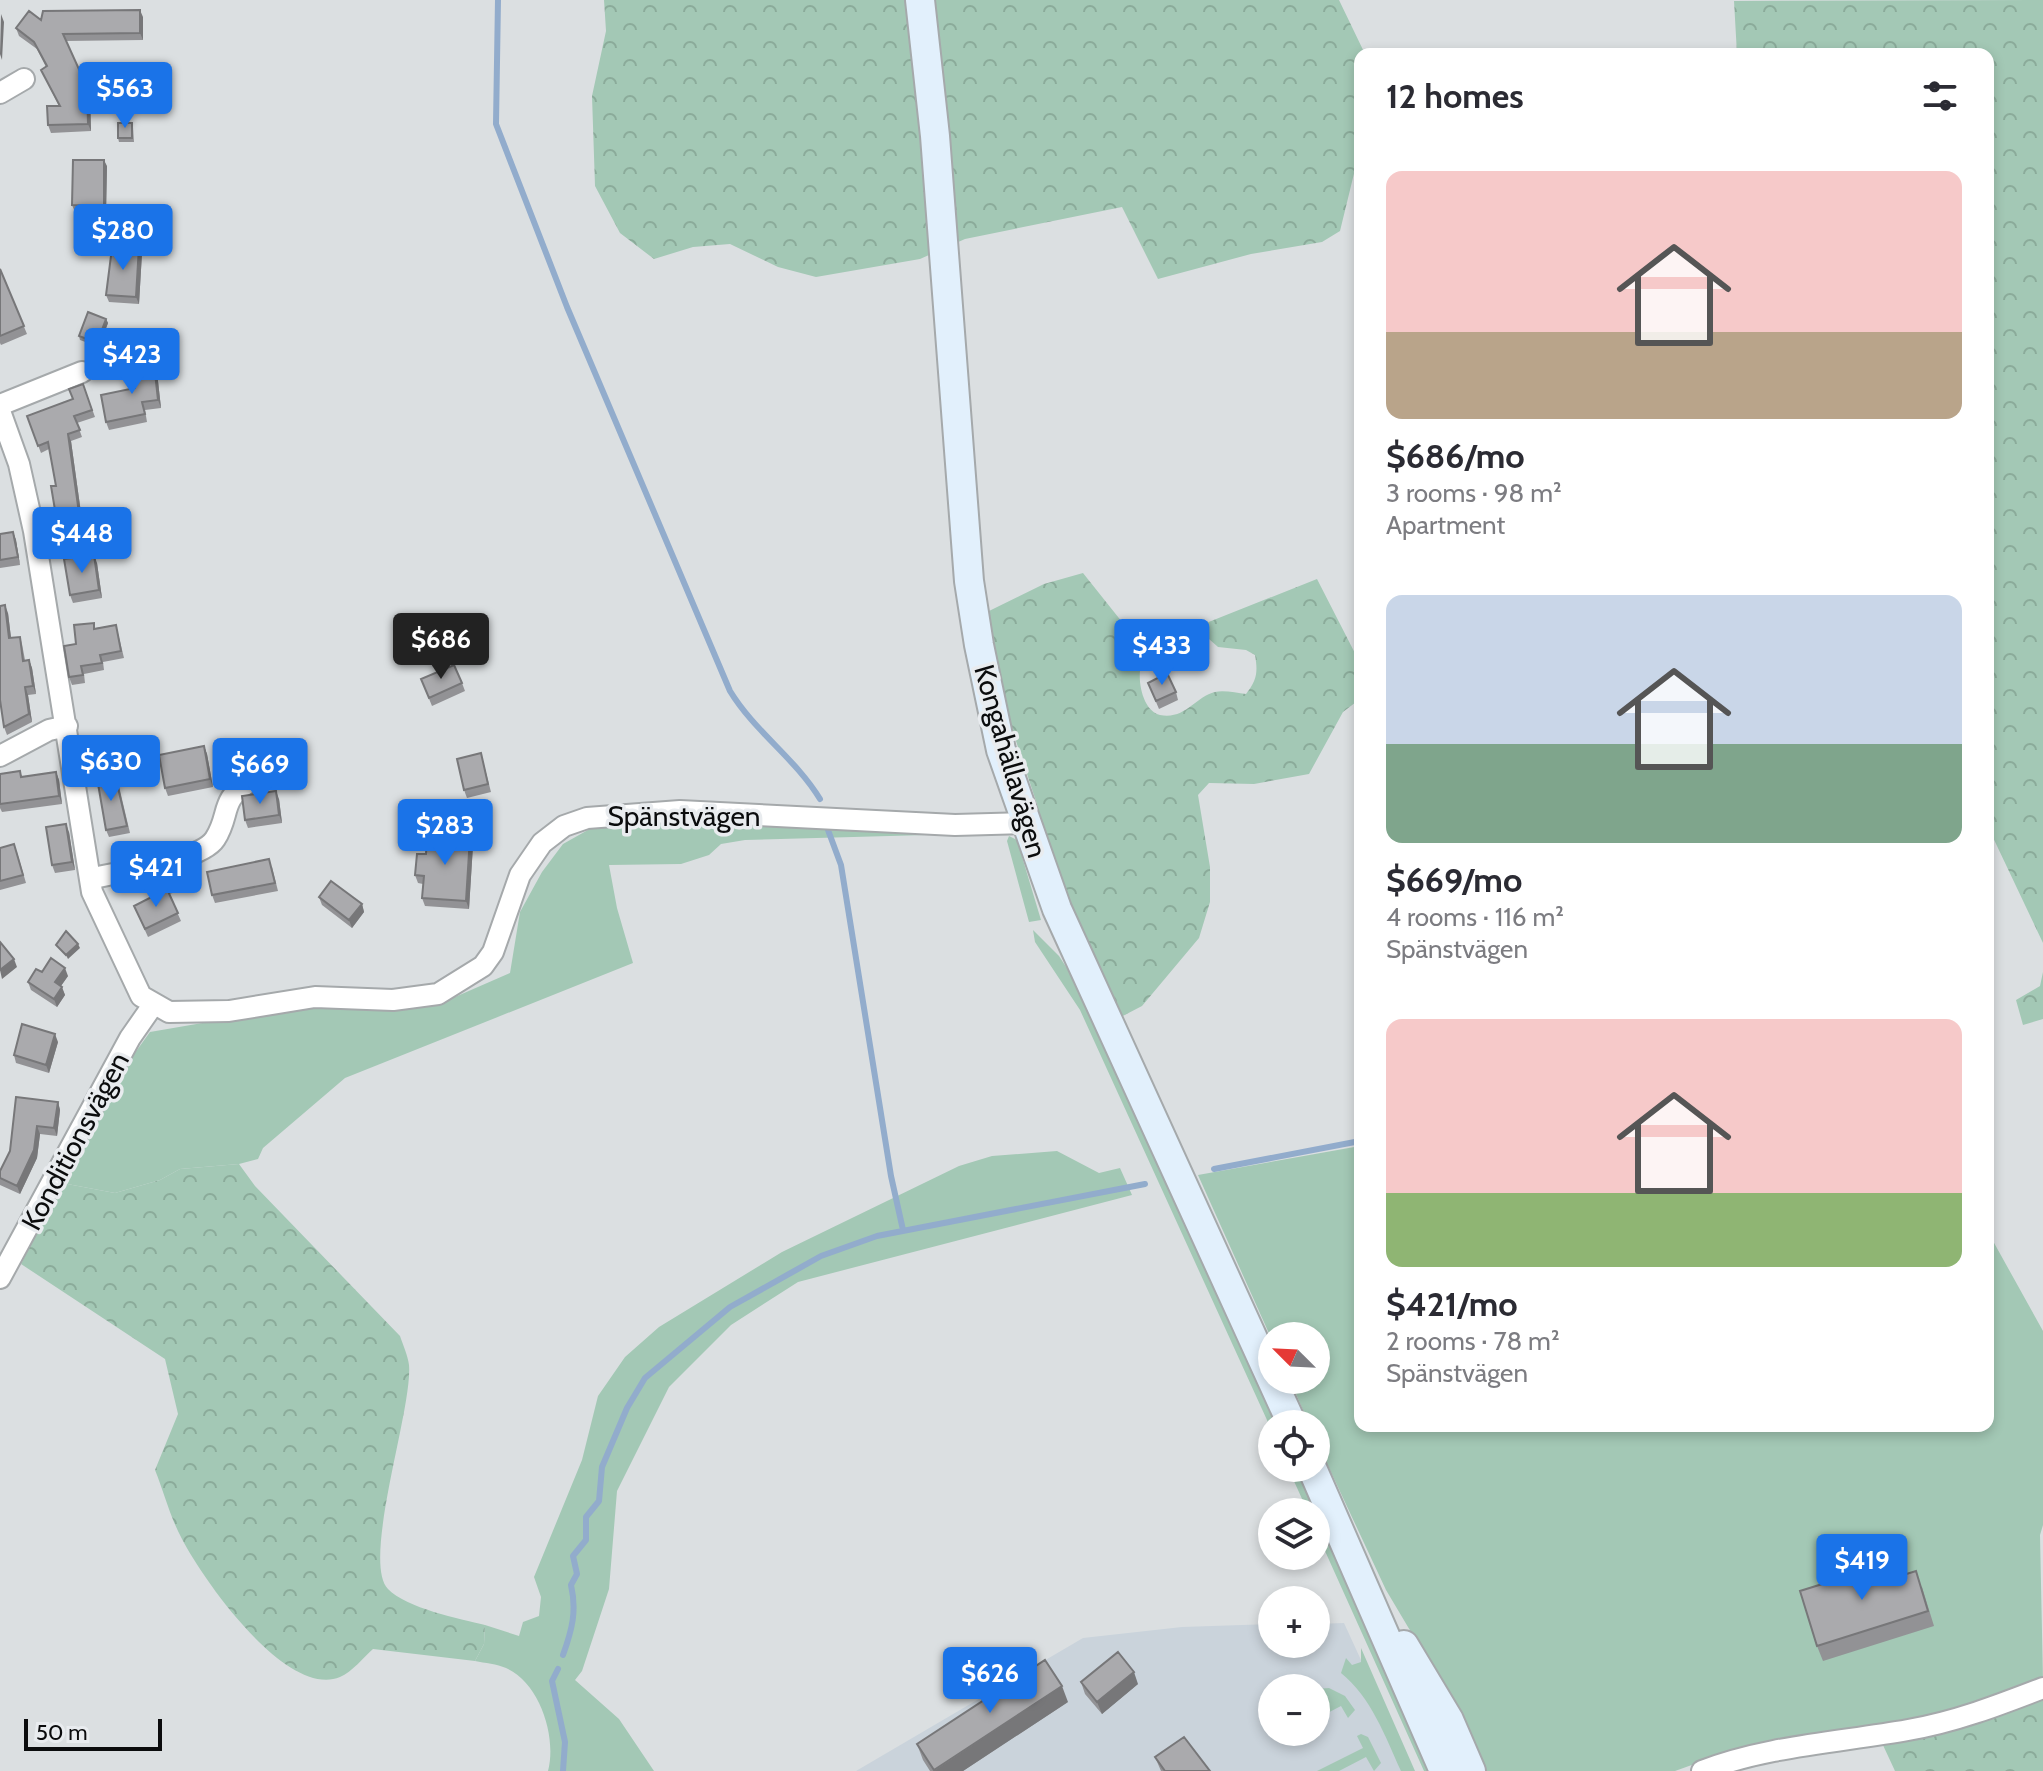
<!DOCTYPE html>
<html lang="en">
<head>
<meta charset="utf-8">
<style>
  body { margin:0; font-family:Cabin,sans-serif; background:#f7f7f7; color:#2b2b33; height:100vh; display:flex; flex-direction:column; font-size:30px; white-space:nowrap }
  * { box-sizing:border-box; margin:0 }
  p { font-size:26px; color:#7c7c81 }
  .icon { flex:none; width:44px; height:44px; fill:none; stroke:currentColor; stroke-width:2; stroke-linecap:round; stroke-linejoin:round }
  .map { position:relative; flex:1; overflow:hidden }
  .side { position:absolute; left:1354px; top:48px; width:640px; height:1384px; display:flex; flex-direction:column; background:#fff; border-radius:16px; box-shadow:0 4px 12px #0003 }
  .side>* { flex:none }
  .needle { width:52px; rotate:294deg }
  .tools { position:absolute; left:1258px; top:1322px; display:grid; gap:16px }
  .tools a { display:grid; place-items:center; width:72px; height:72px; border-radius:50%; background:#fff; box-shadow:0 4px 12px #0003; font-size:40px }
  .scale { position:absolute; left:24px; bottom:20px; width:138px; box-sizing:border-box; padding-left:8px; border:4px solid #0b0c0d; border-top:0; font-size:22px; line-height:28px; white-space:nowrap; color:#0b0c0d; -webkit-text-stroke:6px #e9ecef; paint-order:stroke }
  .price { position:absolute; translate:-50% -68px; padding:0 18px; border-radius:8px; background:#1a73e8; color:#fff; font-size:26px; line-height:52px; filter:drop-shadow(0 2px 4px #0008) }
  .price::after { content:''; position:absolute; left:50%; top:48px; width:24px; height:18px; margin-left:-12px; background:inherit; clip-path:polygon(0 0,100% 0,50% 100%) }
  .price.on { background:#222; color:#fff }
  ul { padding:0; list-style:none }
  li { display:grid; align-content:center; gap:16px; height:424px; padding:0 32px }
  li span { display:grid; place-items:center; height:248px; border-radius:16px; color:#555 }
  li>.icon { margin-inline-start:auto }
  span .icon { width:144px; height:144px; fill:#fffc; stroke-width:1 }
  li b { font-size:34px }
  h2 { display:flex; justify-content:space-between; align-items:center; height:96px; padding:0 32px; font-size:34px }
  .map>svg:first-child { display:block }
  .built { fill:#cad3db; fill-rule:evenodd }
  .green { fill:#a3c8b5 }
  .forest { fill:url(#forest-crowns); fill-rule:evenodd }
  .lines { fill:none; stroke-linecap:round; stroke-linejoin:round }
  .stream { stroke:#92accc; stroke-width:6 }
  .street-casing { stroke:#a5a9ab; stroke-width:24 }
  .secondary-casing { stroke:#a5a9ab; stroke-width:32 }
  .street { stroke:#fff; stroke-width:20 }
  .secondary { stroke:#e2f0fc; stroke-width:28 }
  .wall { fill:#929295 }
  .shaded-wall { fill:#777779 }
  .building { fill:#aaaaad; stroke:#777779; stroke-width:2 }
  .labels { text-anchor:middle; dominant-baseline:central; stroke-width:7; stroke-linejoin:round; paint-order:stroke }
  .street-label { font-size:28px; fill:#0b0c0d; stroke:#e9ecef }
</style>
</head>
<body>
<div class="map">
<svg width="2043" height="1771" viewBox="0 0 2043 1771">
  <defs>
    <pattern id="forest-crowns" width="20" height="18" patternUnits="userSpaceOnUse" patternTransform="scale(2)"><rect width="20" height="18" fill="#a3c8b5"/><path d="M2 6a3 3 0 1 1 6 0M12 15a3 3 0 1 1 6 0" fill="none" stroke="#8bab9a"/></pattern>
  </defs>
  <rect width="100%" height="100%" fill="#dbdfe1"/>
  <path class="built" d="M1344 1623 1412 1771H856L1083 1638 1182 1627 1272 1624V1644H1316V1624ZM1272 1688H1316V1732H1272Z"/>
  <path class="green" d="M728 820 926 835 745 840 721 844 709 855 681 864 609 865 617 908 633 963 345 1078 263 1148 258 1159 239 1164 180 1169 160 1180 115 1193 62 1183 132 1057 150 1032 301 1006 423 1004 455 997 510 973 520 912 542 872 563 844 595 826Z
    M1009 836 1017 840 1041 920 1029 922 1007 841Z
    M1033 930 1059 956 1085 996 1281 1424H1272V1431L1080 1010 1035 942Z
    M1360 1146V1426H1988V1232L2043 1331V1525L2040 1535 2043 1681 1963 1708 1895 1724 1742 1747 1675 1771H1482L1430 1664 1386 1590 1316 1440V1424H1309L1290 1380H1316V1336H1272V1340L1198 1175Z
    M1057 1151 1099 1173 1120 1168 1132 1195 798 1282 731 1325 669 1387 617 1491 609 1589 582 1671 575 1680 619 1719 654 1771H548C557 1737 540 1683 506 1668 497 1664 485 1663 475 1661L484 1644 485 1625 519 1636 523 1622 539 1616 541 1597 534 1577 582 1460 598 1396 625 1357 659 1327 782 1252 959 1166 992 1156Z
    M1288 1468H1301L1432 1771H1424L1316 1531V1512H1308Z
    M1361 1648 1415 1771H1401C1385 1736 1371 1697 1341 1673L1346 1658 1352 1665 1361 1662Z
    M1329 1688 1345 1696 1355 1710 1348 1718 1341 1706 1316 1719V1689Z
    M1361 1734 1368 1737 1381 1763 1374 1771 1366 1757 1339 1771H1317L1363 1748 1357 1736Z"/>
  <path class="forest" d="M604 0H1339L1365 54H1360V149L1340 231 1322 242 1251 254 1158 279 1122 207 965 239 920 259 816 277 778 267 730 244 693 247 654 259 620 233 595 186 592 96 606 31Z
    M2043 0V943L1988 827V54H1737L1734 1Z
    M1083 573 1130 632 1144 639 1176 635 1317 579 1360 663V699L1343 712 1309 774 1254 784 1209 783 1198 795 1210 867V902L1199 938 1142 1006 1117 1019 1044 842 1037 804 1004 705 989 620V611L1044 584ZM1209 639 1218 647 1246 650 1255 655C1258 672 1257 680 1246 694 1237 693 1224 690 1215 692 1195 697 1185 720 1160 715 1141 711 1134 671 1145 656 1156 642 1193 640 1209 639Z
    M2043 972V1019L2023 1025 2016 1000 2040 986Z
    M239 1164 255 1186 400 1336C403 1345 408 1356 409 1365 413 1408 361 1561 388 1589 406 1608 460 1619 485 1625L484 1644 475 1661 373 1649C364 1657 352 1672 340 1677 286 1699 202 1578 182 1539 170 1517 164 1492 155 1470L178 1414 165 1359 21 1264 62 1183 115 1193 160 1180 180 1169Z
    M2043 1695V1771H1895L1882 1743 1980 1722Z"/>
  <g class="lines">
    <path class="stream" d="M498 0 496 124 567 307 730 691C755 732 795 758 820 799
      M828 830 841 865 891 1176 903 1230
      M1214 1169 1360 1141
      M563 1655C572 1630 577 1611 571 1585L577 1574 573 1556 586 1540V1517L599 1501 602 1467 627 1408 645 1378 730 1307 821 1256 877 1236 1145 1184
      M558 1669 552 1681 565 1742 563 1771"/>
    <g class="street-casing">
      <path id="street" d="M0 93 24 79
        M0 405 82 372
        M0 411 19 464 34 531 92 892 141 996 169 1012 229 1011 315 997 393 1000 438 994 483 966 493 952 520 875 542 843 564 826 587 818 680 811 955 825 1024 823
        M0 756 49 730 67 726
        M90 879C117 872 201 861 215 839 231 814 219 801 249 782
        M0 1278 130 1038 153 1005
        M1702 1771C1766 1746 1841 1742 1908 1730 1955 1722 1999 1705 2043 1688"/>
    </g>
    <g class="secondary-casing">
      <path id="secondary" d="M920 0 935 136 969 581 979 645 1001 750 1057 909 1292 1424
        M1312 1468 1444 1771
        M1404 1645 1449 1720 1471 1771"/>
    </g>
    <use href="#street" class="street"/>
    <use href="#secondary" class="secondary"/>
  </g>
  <path class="wall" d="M143 17V40L66 41 90 95 91 131 51 133 48 125 59 106 41 70 46 67 37 49 19 36 16 28 41 20Z
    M133 127 134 142H119L118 138Z
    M107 166 106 213 75 212 72 205Z
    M139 246 142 253 139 304 109 302 106 295Z
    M0 269 27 334 1 345 0 343Z
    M106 319 108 323 99 347 80 340 79 336Z
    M157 372 161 408 145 410 147 422 109 430 106 422 135 388Z
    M83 384 95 417 77 423 82 437 71 441 82 520 58 523 56 516V486L49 449 41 453 27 416 73 399Z
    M13 532 16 540 20 565 0 568V534Z
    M97 563 102 598 73 603 70 595Z
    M8 613 11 638 20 637 22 644 25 660H29L32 668 36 694 28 695 32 722 7 735 4 727Z
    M116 625 124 658 103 662 104 670 84 674 85 683 72 685 69 677 76 644 96 628Z
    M421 679 462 683 465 691 432 706Z
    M1148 683 1176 692 1178 700 1159 709Z
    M204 746 207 754 213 787 168 796 165 788Z
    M481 753 491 792 467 798 464 790Z
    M20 771 22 777 56 772 59 780 62 804 2 812 0 808V774Z
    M118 782 130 833 109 837 106 830Z
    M279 799 282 823 248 828 245 820Z
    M69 832 75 870 55 873 52 865Z
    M470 837 473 845 469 909 425 906 422 898 423 884 418 883 415 875 426 854Z
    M0 848 17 852 26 883 0 890Z
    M184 866 190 888 169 894 181 921 148 937 134 906 166 890Z
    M272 867 278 891 215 903 212 895Z
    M319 897 362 904 364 912 352 928 322 905Z
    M42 972 68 976 61 986 65 995 57 1007 31 990 28 982Z
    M58 1042 49 1073 16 1063 14 1055Z
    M58 1102 60 1110 57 1136 40 1134 37 1158 20 1194 0 1185V1171Z
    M1896 1561 1901 1576 1922 1587 1934 1626 1823 1661 1817 1646Z
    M1081 1682 1138 1684 1102 1714 1085 1694Z
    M1068 1702 963 1771H930L923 1760 917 1744Z
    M1155 1757 1210 1771H1161Z"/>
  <path class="shaded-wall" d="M140 10 143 17V40L140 33Z
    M1 14 4 22 2 60 0 54Z
    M87 87 90 95 91 131 88 124Z
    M104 160 107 166 106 213 104 206Z
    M139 246 142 253 139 304 136 297Z
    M106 319 108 323 99 347 97 343Z
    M154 364 157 372 161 408 158 400Z
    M68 434 71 441 82 520 79 513Z
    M13 532 16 540 20 565 18 557Z
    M94 555 97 563 102 598 99 590Z
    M5 605 8 613 12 646 9 638Z
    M29 660 32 668 36 694 33 686Z
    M25 687 28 695 32 722 29 714Z
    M204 746 207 754 213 787 210 779Z
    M56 772 59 780 62 804 59 796Z
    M276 791 279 799 282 823 279 815Z
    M66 824 69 832 75 870 72 862Z
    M470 837 473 845 469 909 466 901Z
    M362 904 364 912 352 928 349 920Z
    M78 944 80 948 68 959 66 955Z
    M14 959 17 967 2 979 0 970Z
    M65 968 68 976 58 990 55 982Z
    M62 987 65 995 57 1007 54 999Z
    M55 1034 58 1042 49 1073 46 1065Z
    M58 1102 60 1110 57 1136 54 1128Z
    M37 1126 40 1134 37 1158 20 1194 17 1186Z
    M1134 1672 1138 1684 1102 1714 1097 1702Z
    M1062 1686 1068 1702 963 1771H934Z"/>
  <path class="building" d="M140 10V33L63 34 87 87 88 124 48 125 47 106H60L41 70 47 66 34 42 16 28 29 11 41 20 43 11Z
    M118 123H132V138H118Z
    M73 160H104V206L72 205Z
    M139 246 136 297 106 295 112 248Z
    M0 269 24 326 0 336Z
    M88 312 106 319 97 343 79 336Z
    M154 364 158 400 142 402 145 414 106 422 101 395 135 388 133 367Z
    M83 384 92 410 74 416 80 430 68 434 79 513 56 516 51 486H56L48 442 38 446 27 416 73 399 69 389Z
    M13 532 18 557 0 560V534Z
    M94 555 99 590 70 595 64 559Z
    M5 605 9 638 20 637 23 661 29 660 33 686 25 687 29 714 4 727 0 700V606Z
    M94 623V629L116 625 121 651 100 655 102 663 81 666 83 675 69 677 64 646 76 644 74 625Z
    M454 665 462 683 429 698 421 679Z
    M1167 673 1176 692 1156 701 1148 683Z
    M204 746 210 779 165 788 159 755Z
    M481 753 488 784 464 790 457 759Z
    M20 771 21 777 56 772 59 796 0 804V774Z
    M115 775 127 826 106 830 97 778Z
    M276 791 279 815 245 820 242 796Z
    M66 824 72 862 52 865 46 827Z
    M427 834 470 837 466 901 422 898 424 876 415 875 417 854H426Z
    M14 844 23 875 0 881V848Z
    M269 859 275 883 212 895 207 872Z
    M184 866 188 884 166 890 161 873Z
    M331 881 362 904 349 920 319 897Z
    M167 889 178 913 145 929 134 906Z
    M66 931 78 944 66 955 56 945Z
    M0 942 14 959 0 970Z
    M51 958 65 968 55 982 62 987 54 999 28 982 36 969 42 972Z
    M22 1024 55 1034 46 1065 14 1055Z
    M16 1097 58 1102 54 1128 37 1126 34 1150 17 1186 0 1178V1171L10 1151Z
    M1896 1561 1900 1576 1916 1571 1928 1611 1817 1646 1800 1591Z
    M1118 1652 1134 1672 1097 1702 1081 1682Z
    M1045 1660 1062 1686 934 1770 917 1744Z
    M1184 1737 1210 1771H1165L1155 1757Z"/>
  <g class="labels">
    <g class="street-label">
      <text transform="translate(1011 761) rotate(74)">Kongahällavägen</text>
      <text x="684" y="816">Spänstvägen</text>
      <text transform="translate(75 1141) rotate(-62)">Konditionsvägen</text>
    </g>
  </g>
</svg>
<div class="tools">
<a><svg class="needle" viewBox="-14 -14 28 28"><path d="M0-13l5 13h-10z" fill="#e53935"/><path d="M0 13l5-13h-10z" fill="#7c7c81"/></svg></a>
<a><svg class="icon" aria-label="locate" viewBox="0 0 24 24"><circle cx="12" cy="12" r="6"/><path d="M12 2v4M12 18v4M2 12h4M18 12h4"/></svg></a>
<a><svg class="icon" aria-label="layers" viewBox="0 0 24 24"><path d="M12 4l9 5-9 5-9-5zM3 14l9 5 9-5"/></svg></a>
<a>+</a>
<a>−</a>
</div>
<div class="scale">50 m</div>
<b class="price" style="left:125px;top:130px">$563</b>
<b class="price" style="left:123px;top:272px">$280</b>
<b class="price" style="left:132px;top:396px">$423</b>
<b class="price" style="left:82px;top:575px">$448</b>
<b class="price on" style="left:441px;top:681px">$686</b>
<b class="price" style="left:1162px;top:687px">$433</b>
<b class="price" style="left:111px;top:803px">$630</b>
<b class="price" style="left:260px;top:806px">$669</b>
<b class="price" style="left:445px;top:867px">$283</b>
<b class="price" style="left:156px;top:909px">$421</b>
<b class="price" style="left:1862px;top:1602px">$419</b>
<b class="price" style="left:990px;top:1715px">$626</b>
<section class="side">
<h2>12 homes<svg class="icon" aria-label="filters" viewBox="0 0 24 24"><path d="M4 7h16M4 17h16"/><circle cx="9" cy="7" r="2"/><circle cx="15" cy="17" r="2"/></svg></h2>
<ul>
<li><span style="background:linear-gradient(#f6c9c9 65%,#b9a48a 0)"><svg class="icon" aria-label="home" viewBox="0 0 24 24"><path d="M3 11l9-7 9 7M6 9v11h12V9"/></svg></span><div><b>$686/mo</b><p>3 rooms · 98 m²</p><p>Apartment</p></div></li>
<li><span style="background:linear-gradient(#c9d6e8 60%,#7fa58c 0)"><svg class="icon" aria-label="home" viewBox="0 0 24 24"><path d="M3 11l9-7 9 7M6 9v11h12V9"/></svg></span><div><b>$669/mo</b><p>4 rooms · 116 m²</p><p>Spänstvägen</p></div></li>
<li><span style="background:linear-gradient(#f6c9c9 70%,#8fb573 0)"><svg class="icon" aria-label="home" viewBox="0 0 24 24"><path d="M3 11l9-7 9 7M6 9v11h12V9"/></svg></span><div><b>$421/mo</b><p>2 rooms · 78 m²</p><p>Spänstvägen</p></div></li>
</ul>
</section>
</div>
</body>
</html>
